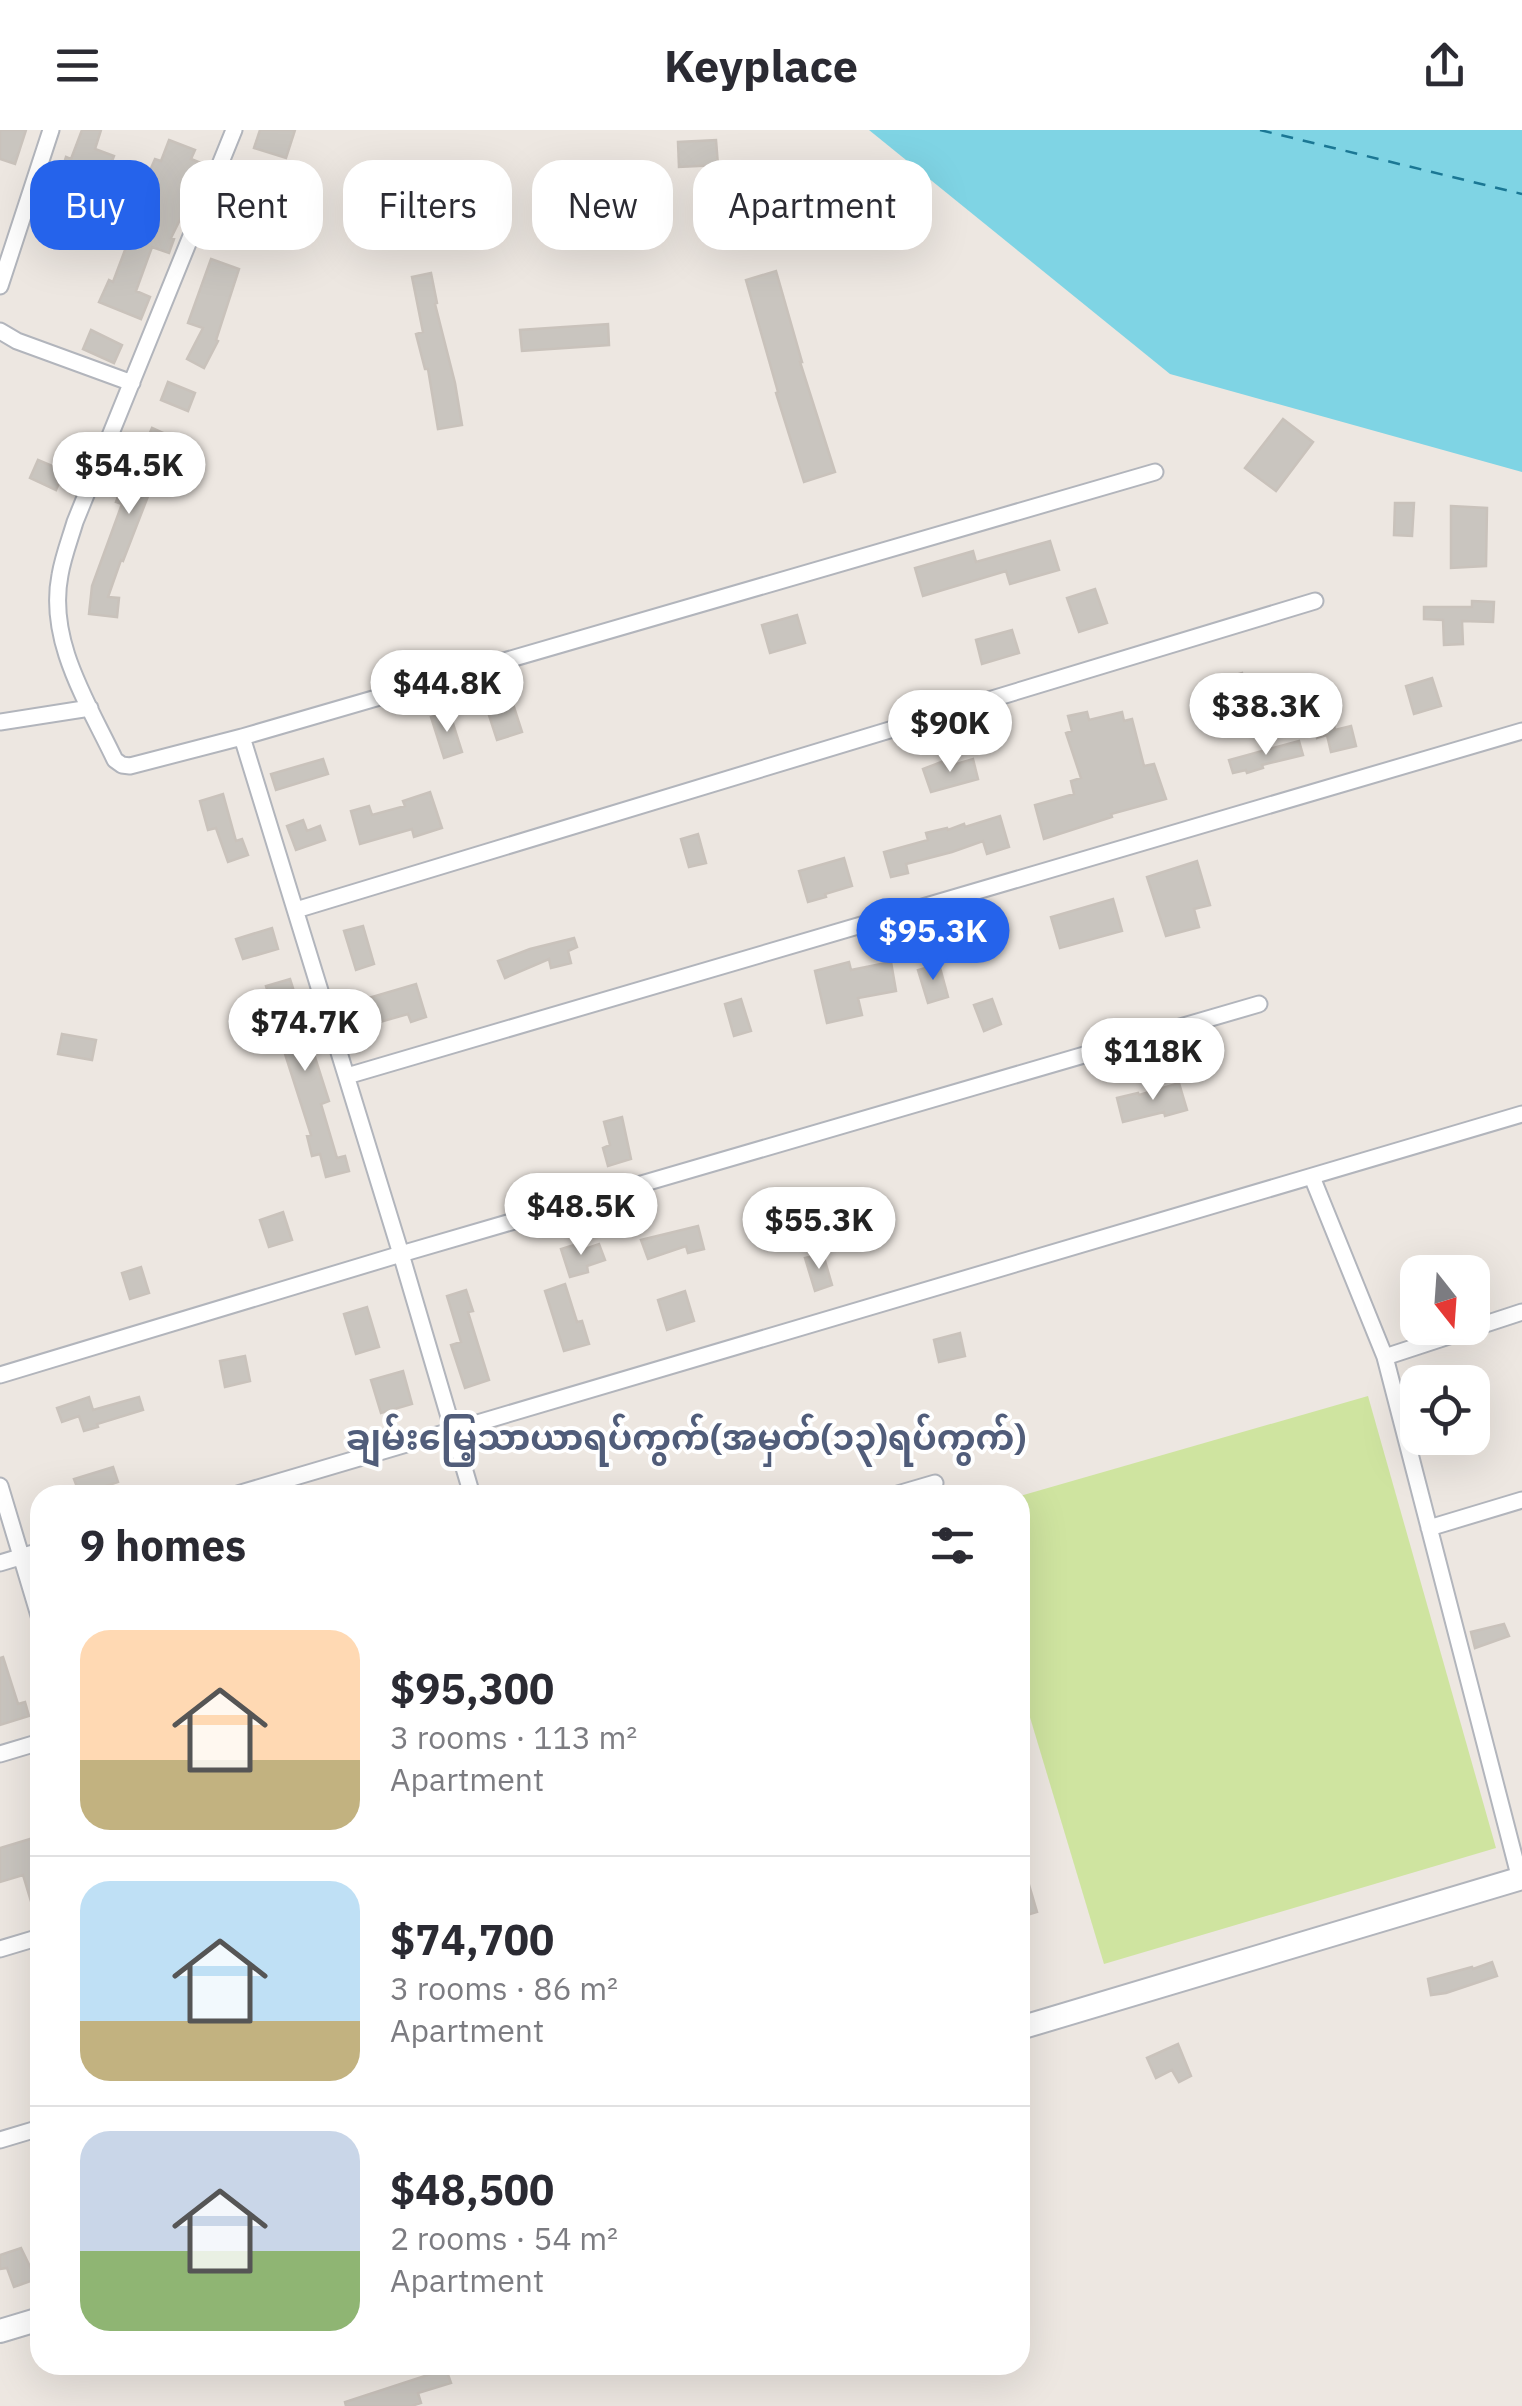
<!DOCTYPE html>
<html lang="en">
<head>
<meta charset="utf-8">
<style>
  body { margin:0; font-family:"IBM Plex Sans","Noto Sans Myanmar",sans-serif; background:#f7f7f7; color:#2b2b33; height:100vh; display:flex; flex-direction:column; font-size:38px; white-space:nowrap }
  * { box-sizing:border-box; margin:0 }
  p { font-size:32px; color:#7c7c81 }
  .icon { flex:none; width:55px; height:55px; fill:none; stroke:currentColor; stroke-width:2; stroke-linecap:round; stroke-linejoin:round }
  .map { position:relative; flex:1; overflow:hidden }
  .panel { position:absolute; left:30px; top:1355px; width:1000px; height:890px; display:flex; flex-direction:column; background:#fff; border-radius:30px; box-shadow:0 10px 40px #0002 }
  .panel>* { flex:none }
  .hud { position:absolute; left:30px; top:30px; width:1000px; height:90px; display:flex; gap:20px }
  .needle { width:65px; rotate:163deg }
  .controls { position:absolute; left:1400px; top:1125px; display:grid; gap:20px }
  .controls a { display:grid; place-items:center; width:90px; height:90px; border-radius:20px; background:#fff; box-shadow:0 10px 40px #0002; font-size:50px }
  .price { position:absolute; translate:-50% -85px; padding:0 22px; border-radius:35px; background:#fff; color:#222; font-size:32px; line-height:65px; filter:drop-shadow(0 2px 5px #0008) }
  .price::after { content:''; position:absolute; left:50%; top:60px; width:30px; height:22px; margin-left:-15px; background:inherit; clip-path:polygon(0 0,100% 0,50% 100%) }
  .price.on { background:#2563eb; color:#fff }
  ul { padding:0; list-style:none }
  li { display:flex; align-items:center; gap:30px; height:250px; padding:0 50px }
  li+li { border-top:2px solid #e1e1e2 }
  li span { display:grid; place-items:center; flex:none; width:280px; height:200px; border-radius:30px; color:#555 }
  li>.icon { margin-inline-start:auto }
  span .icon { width:120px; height:120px; fill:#fffc; stroke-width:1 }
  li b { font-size:42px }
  h2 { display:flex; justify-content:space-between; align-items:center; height:120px; padding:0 50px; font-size:42px }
  .tag { padding:0 35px; border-radius:30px; background:#fff; box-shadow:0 10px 40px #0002; font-size:35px; line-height:90px }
  .tag.on { background:#2563eb; color:#fff }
  header { display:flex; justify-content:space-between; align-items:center; height:130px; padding:0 50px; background:#fff; font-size:45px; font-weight:700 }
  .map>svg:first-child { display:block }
  .pitch { fill:#cfe4a0 }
  .water { fill:#7fd4e4 }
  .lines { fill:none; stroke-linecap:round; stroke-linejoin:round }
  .ferry { stroke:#1b7794; stroke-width:2.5; stroke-dasharray:12 10; stroke-linecap:butt }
  .building { fill:#c9c5bf; stroke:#c9c2bb; stroke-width:2.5 }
  .street-casing { stroke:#b2b5bc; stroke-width:19 }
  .secondary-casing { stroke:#b2b5bc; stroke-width:26 }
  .street { stroke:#fff; stroke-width:15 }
  .secondary { stroke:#fff; stroke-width:22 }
  .labels { text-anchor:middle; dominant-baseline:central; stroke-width:8; stroke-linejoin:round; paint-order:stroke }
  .quarter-label { font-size:35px; font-weight:bold; fill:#515d7a; stroke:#fff }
</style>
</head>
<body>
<header><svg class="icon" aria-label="menu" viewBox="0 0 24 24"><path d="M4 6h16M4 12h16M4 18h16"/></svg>Keyplace<svg class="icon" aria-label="share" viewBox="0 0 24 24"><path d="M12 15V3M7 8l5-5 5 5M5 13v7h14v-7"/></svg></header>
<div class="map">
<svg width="1522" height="2276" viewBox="0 0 1522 2276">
  <rect width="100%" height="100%" fill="#ede7e1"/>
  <path class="pitch" d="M1368 1266 1496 1718 1104 1834 1020 1554V1366Z"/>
  <path class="water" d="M869 0H1522V342L1170 244Z"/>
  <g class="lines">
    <path class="ferry" d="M1260 0 1522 64"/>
  </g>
  <path class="building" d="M0 0H26L15 34 0 29Z
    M82 0H101L95 19 114 26 107 44 112 45 104 67 58 52 66 27 71 29Z
    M260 0H295L286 28 254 18Z
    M169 10 195 20 191 29 206 35 195 62 194 61 171 108 174 109 169 123 152 117 136 161 150 167 141 189 99 172 109 150 113 152 140 80 134 77 155 29 161 31Z
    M716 10 718 35 679 37 678 12Z
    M234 54 276 65 269 89 244 82 237 101 221 95Z
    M211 129 239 139 216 210 218 211 204 238 187 229 203 198 188 193Z
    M776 141 802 232H800L835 342 804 352 776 263 778 262 746 150Z
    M431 143 437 173 435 174 455 253 462 295 438 299 428 239H425L416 204 423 202 412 147Z
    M608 194 609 215 522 221 520 200Z
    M91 200 122 215 114 233 83 219Z
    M168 252 195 263 188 281 161 270Z
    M1283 289 1313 312 1276 361 1245 338Z
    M152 298 174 308 163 333 169 336 163 351 155 348 123 431 121 430 108 467 119 468 117 487 89 484 92 456 122 374 116 372 129 337 125 335 131 320 141 324Z
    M38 330 64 341 56 360 30 348Z
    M1395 373H1414L1412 406 1394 405Z
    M1451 376 1487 378 1486 436 1451 438Z
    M1050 411 1059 440 1010 454 1006 441 923 466 915 438 973 421 976 432Z
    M1095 459 1107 493 1079 502 1067 468Z
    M1472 471 1494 472 1493 492 1462 491 1463 514 1444 515 1443 490 1424 489V477H1472Z
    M797 485 805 513 770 523 762 495Z
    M1012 500 1019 523 982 534 976 510Z
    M1242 543 1251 571 1228 578 1219 550Z
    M1432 548 1441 576 1414 584 1406 556Z
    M512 571 522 602 497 610 487 579Z
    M1330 579 1335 600 1351 596 1356 616 1331 622 1327 605 1317 608 1312 583Z
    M449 581 462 622 444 628 431 587Z
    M1087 582 1089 590 1122 582 1124 591 1132 589 1144 636 1154 634 1166 669 1111 684 1112 687 1044 709 1035 675 1074 664 1071 651 1081 648 1066 603 1072 601 1068 586Z
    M1299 611 1303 625 1262 635 1263 638 1247 643 1246 640 1233 643 1229 630Z
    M323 629 328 644 276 660 271 644Z
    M973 629 978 649 931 662 923 639 944 631 946 637Z
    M430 662 442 698 414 707 412 699 360 714 351 681 369 676 372 685 405 676 403 671Z
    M223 664 236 711 242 709 248 725 228 732 216 698 208 700 200 671Z
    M1000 686 1009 717 987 724 983 711 952 722 906 734 908 743 891 747 884 722 928 710 926 703 947 698 948 700 964 694 965 697Z
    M303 690 307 701 320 696 325 710 296 720 287 696Z
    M698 704 706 733 689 737 681 709Z
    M844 728 852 756 825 764 826 767 808 772 799 741Z
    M1197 731 1210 775 1194 779 1199 797 1166 806 1147 747Z
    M1113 769 1122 801 1060 818 1051 787Z
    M363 796 374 834 356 840 344 801Z
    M272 798 278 819 243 829 236 809Z
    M574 808 577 817 568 821 571 833 551 838 549 829 505 848 498 831 530 819Z
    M849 832 851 840 891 832 896 861 858 868 862 885 827 893 815 841Z
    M939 834 948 867 928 873 918 840Z
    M290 849 329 971 321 974 337 1028 345 1026 349 1041 326 1047 320 1024 312 1026 307 1006 311 1005 278 902H280L266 856Z
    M416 854 426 887 411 892 408 884 366 896 358 871Z
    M741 869 751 901 734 906 725 874Z
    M992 869 1001 894 984 901 974 875Z
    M62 904 96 910 92 930 58 924Z
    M1179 953 1187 980 1165 986 1164 982 1123 992 1117 968 1138 963 1139 965Z
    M622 987 631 1029 608 1036 603 1018 610 1015 604 992Z
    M283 1082 292 1110 269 1117 260 1090Z
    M698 1096 704 1119 688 1123 686 1116 648 1129 641 1110Z
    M580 1113 582 1120 599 1114 605 1130 587 1136 588 1142 570 1147 561 1119Z
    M823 1124 832 1155 815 1161 805 1128Z
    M141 1137 149 1163 130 1169 122 1143Z
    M565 1154 577 1192 582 1191 589 1214 564 1221 545 1161Z
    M466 1160 473 1181 468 1182 489 1250 465 1258 451 1215 461 1212 447 1166Z
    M685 1161 694 1191 667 1200 658 1170Z
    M367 1177 379 1217 356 1224 344 1184Z
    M960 1203 965 1226 939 1232 934 1210Z
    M245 1226 250 1251 225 1257 220 1231Z
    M403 1241 412 1274 381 1283 371 1250Z
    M89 1267 93 1280 139 1267 143 1280 97 1294 98 1297 84 1301 79 1286 62 1292 57 1278Z
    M113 1337 118 1352 80 1365 74 1349Z
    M1504 1494 1509 1506 1475 1518 1471 1502Z
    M3 1527 18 1574 25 1572 29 1586 0 1595V1528Z
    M40 1706V1787L36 1788 23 1745 0 1752V1718Z
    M1020 1738H1024L1037 1782 1020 1787Z
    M1492 1832 1497 1846 1446 1863 1431 1865 1428 1849 1472 1837 1473 1839Z
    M1178 1914 1191 1946 1179 1952 1172 1940 1156 1948 1147 1928Z
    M21 2118 36 2149 14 2157 7 2138 0 2139V2125Z
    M446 2239 451 2253 418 2263 421 2273 411 2276H346L345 2272Z"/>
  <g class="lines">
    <g class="street-casing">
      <path id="street" d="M234 0 75 392C70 409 63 427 60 445 47 511 88 573 115 630L122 635 130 636 242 607 1155 342
        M0 156 51 0
        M0 201 17 211 132 253
        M0 592 90 578
        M242 607 401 1124 472 1365
        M296 780 1315 471
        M347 946 1522 601
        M1312 1047 1385 1227 1520 1749
        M1385 1227 1522 1182
        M0 1245 401 1124 1259 874
        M0 1356 40 1489
        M234 1365 1522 984
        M894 1365 935 1353
        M1429 1398 1522 1370
        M0 1433 40 1421
        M0 1624 40 1612
        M0 1819 40 1807
        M0 2010 40 1998"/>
    </g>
    <g class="secondary-casing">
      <path id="secondary" d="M1020 1898 1522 1748
        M0 2201 40 2189"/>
    </g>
    <use href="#street" class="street"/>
    <use href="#secondary" class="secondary"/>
  </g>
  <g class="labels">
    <g class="quarter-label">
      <text x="686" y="1307">ချမ်းမြေ့သာယာရပ်ကွက်(အမှတ်(၁၃)ရပ်ကွက်)</text>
    </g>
  </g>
</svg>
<div class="controls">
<a><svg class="needle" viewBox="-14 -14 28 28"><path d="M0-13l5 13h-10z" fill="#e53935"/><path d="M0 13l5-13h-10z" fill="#7c7c81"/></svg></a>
<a><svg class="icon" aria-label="locate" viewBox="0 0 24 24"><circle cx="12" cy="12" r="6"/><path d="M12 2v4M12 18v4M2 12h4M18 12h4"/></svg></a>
</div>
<b class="price" style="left:129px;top:387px">$54.5K</b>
<b class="price" style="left:447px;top:605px">$44.8K</b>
<b class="price" style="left:1266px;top:628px">$38.3K</b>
<b class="price" style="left:950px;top:645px">$90K</b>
<b class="price on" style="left:933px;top:853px">$95.3K</b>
<b class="price" style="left:305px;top:944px">$74.7K</b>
<b class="price" style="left:1153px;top:973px">$118K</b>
<b class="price" style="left:581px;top:1128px">$48.5K</b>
<b class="price" style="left:819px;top:1142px">$55.3K</b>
<div class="hud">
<a class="tag on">Buy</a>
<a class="tag">Rent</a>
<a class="tag">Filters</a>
<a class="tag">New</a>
<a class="tag">Apartment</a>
</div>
<section class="panel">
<h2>9 homes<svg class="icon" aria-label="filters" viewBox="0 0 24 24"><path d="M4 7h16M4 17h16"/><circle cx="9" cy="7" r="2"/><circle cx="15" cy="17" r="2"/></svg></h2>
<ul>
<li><span style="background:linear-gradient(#ffd9b3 65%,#c2b280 0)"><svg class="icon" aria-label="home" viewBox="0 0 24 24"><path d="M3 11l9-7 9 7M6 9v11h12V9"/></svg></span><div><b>$95,300</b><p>3 rooms · 113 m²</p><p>Apartment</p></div></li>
<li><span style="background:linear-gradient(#bfe0f5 70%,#c2b280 0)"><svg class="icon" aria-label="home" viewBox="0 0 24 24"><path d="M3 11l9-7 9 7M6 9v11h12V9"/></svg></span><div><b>$74,700</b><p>3 rooms · 86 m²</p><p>Apartment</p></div></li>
<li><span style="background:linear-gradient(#c9d6e8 60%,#8fb573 0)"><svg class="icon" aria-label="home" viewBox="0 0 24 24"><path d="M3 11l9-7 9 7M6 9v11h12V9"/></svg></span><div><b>$48,500</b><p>2 rooms · 54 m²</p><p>Apartment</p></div></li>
</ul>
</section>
</div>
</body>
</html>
